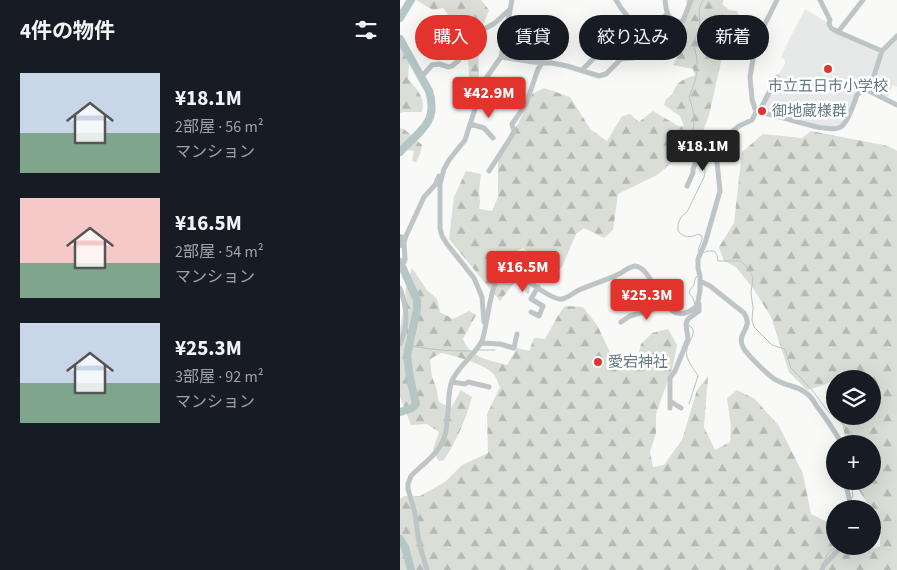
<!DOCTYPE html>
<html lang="ja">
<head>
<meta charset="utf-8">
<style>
  body { margin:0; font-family:"Source Sans 3","Noto Sans JP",sans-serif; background:#20242c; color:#f1f3f6; height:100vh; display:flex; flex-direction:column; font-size:19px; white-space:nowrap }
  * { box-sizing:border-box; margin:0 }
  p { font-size:16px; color:#9ea1a6 }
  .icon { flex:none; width:28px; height:28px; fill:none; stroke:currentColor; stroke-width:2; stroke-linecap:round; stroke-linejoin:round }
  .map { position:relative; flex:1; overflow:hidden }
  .sheet { display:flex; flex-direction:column; background:#171b24; width:400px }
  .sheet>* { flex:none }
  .hud { position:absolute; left:15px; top:15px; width:406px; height:45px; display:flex; gap:10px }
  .fabs { position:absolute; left:426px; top:370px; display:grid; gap:10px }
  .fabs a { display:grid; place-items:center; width:55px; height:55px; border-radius:50%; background:#171b24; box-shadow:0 5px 20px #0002; font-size:25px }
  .price { position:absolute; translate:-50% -42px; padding:0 11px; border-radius:5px; background:#e2342d; color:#fff; font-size:16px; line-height:32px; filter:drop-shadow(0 1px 2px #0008) }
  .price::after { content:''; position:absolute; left:50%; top:30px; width:15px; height:11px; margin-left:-8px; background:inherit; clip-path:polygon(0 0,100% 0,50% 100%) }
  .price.on { background:#222; color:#fff }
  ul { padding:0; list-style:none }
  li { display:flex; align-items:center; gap:15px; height:125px; padding:0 20px }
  li span { display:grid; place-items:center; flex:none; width:140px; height:100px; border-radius:0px; color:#555 }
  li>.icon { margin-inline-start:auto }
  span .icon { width:60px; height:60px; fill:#fffc; stroke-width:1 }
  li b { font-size:21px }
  h2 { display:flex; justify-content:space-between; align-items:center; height:60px; padding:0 20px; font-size:21px }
  .pill { padding:0 18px; border-radius:22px; background:#171b24; box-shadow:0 5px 20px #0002; font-size:18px; line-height:45px }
  .pill.on { background:#e2342d; color:#fff }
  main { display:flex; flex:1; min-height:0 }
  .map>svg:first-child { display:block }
  .built { fill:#e7e9e8 }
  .forest { fill:url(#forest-firs) }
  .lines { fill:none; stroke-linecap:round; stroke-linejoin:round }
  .stream { stroke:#b5c6c7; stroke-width:1 }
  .river { stroke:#b5c6c7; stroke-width:8 }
  .street { stroke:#bdc5c7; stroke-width:5 }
  .poi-dot { fill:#e2342d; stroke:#fff; stroke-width:2 }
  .labels { text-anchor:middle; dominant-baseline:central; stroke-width:5; stroke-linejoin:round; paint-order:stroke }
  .poi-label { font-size:15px; fill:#647a82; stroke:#fff; text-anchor:start }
</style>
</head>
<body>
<main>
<section class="sheet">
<h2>4件の物件<svg class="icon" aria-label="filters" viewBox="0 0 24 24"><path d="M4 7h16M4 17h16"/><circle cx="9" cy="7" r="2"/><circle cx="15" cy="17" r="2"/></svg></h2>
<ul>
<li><span style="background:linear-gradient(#c9d6e8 60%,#7fa58c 0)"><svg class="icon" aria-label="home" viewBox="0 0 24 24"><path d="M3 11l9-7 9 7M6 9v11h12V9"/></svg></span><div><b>¥18.1M</b><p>2部屋 · 56 m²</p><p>マンション</p></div></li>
<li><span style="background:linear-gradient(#f6c9c9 65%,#7fa58c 0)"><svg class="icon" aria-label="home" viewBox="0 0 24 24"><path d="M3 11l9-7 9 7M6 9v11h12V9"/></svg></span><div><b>¥16.5M</b><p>2部屋 · 54 m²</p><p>マンション</p></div></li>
<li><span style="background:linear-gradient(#c9d6e8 60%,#7fa58c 0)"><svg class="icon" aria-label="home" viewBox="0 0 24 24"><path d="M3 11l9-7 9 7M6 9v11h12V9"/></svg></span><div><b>¥25.3M</b><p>3部屋 · 92 m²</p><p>マンション</p></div></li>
</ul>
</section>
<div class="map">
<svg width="497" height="570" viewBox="0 0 497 570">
  <defs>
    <pattern id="forest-firs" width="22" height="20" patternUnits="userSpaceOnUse" patternTransform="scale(1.25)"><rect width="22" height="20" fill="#daded6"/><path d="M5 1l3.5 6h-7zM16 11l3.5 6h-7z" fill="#b4b9b3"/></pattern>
  </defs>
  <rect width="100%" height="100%" fill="#f9f9f7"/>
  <path class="built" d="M405 9 428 23V29L480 53 468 88 463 89 456 95 443 122 438 127 432 129 364 111 362 109 378 75 385 64V60L381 57 389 40Z
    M497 39V87L493 85 487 99 471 91 484 51Z"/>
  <path class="forest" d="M16 0H81L89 10 78 39 79 77 69 78 68 58C50 49 51 44 56 27L49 16 43 8 33 10Z
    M286 0H324L322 4 329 10 337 11 341 20 327 29 322 40 321 62 309 115 303 131 284 152 257 175 218 194 213 230 204 238 184 228 176 234 162 267 151 274 132 254 123 248 110 254 127 266 135 275 128 294 117 279 100 301 49 239 54 197 66 171 81 174 79 192 80 202 79 209 92 211 98 197V154L118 124 132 94 144 88 170 97 191 130 207 141 222 116 230 114 239 122 253 111 278 126H284L280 116 264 105 266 99 272 95C277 81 282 80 295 75L293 69 273 65 286 36 283 25 288 15Z
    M0 46 9 62 8 79C17 89 26 98 22 112H4L0 113Z
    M0 128 4 129 22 145 20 154 16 162 12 161 14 151 1 149 0 151Z
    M411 131 488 146 497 151V570H0V499L4 496H20L45 482 62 465 88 453 87 414 100 387C98 384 97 379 95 376 87 364 55 356 41 353L30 359 32 377 36 387 39 402 51 408 61 390 72 397C66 419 57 440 44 460L39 461 33 449 39 432 27 424 11 425 0 397V329L5 302 6 288 12 268 27 290 37 299 40 312 53 319 69 311 76 315 63 339C71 358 88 360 107 365L117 348 129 351 134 338 145 339 159 314 165 306 183 307 197 325 217 367 235 368 241 344 252 333 268 329 277 345 273 366 256 414V433L250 452 253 467 264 465 282 440 297 390 308 376 304 427 315 450 330 442 331 427 327 398 337 390 355 399 379 426 403 474 411 514 435 526V546H448L456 555 480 546 481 525 473 511 472 509H471L455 484V481H472V444H447L441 419V416H472V379H435V380L424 385 407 390 389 372 371 317 355 291 336 267 324 261 319 247 334 223 342 152 363 134 402 138Z"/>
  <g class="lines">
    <path class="stream" d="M295 160 285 155C285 144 287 146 291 137 296 122 294 111 289 97 298 76 300 65 293 43L300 28 299 9 303 0
      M298 252C298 246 303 242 302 236L298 234C290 238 285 238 278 231V224L281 217 287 212 304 177C306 170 305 166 299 162
      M302 253 308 251H314L317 255 318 261H340L344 264 350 271 353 278 351 293 353 308 352 320 354 327 372 345 385 349 391 368 412 390 427 410 451 432 456 441 455 444
      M295 305 293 298 289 293 290 290 294 285 295 279 297 276
      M8 345C29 350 51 351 72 351
      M79 350H95
      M289 404 298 376C294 369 284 358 287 349 289 341 294 337 293 329L289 325
      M451 481 453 496 451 500
      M425 562C424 554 432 551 437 546"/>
    <path class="river" d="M0 18 11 0
      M0 39 29 91C39 123 19 131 0 152
      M0 238V244
      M0 262 17 300V309L7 355 10 378 16 404 12 408 0 412
      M0 539 5 547 11 570"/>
    <path class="street" d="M216 0 221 8 246 39
      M265 0C266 10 267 20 279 22L283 21 291 0
      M420 0 430 20 429 24 431 28 438 32 482 51
      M438 32 463 0
      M106 33 137 34
      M225 44 241 33
      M101 57 133 62 152 63 167 66 199 76 206 74 221 59 233 58 259 22 267 14
      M182 70 193 59
      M24 74 32 65 39 64 49 67 52 66 59 60 66 47 79 32 95 23 109 10
      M469 91 482 51 497 36
      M356 112C374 112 431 137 442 126 449 120 454 103 457 95 461 91 464 90 469 91L497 105
      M357 112 361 108 377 77
      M70 124 84 128 93 138
      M89 171 111 137 114 131 112 124 126 104 138 69 142 63
      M287 186 293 173V169L298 157 300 155 319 156
      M0 269 5 260 4 242 6 236 24 197 35 185 39 176
      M300 281 310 286 344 313C355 330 334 332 344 349 349 356 370 378 378 381 387 386 398 386 406 393 411 396 413 400 416 405 425 417 434 430 442 444
      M0 288C7 308 9 323 0 344
      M131 312 139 316 143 306 131 299 138 287
      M84 322 82 297 74 278 47 244 42 236 40 228V184L44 169 49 160 65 140 84 81 101 57 112 0
      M221 322 230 316 266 305
      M81 343 100 344 114 348 117 334
      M52 382 65 384 68 382 89 387
      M270 401 281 408
      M270 408V378L275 371 288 339 286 324 288 319 299 311V304
      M435 477V466
      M447 481 446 485 451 506 450 509
      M27 570 20 546 18 536 15 513 8 489V484L11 476C24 463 40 453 45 435 47 428 47 419 48 412 49 402 48 391 52 381 58 366 74 356 82 341 88 324 90 276 106 267 109 265 114 265 117 268 120 270 121 274 124 277 129 283 155 301 162 299 168 298 173 293 179 290 193 284 207 280 221 273 225 270 230 267 235 266 237 266 239 267 242 269 259 282 266 333 297 306L300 291V276L298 268V259L305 243 320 191 317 162 319 156 323 146 333 131 339 126 352 120 356 112 352 99 350 77 356 42 377 0
      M422 570 424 565 442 546"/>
  </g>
  <g class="poi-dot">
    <circle cx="428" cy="69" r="5"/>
    <circle cx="362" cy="111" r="5"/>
    <circle cx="198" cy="362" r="5"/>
  </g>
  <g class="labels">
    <g class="poi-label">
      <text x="428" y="86" text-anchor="middle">市立五日市小学校</text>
      <text x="372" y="111">御地蔵様群</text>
      <text x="208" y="362">愛宕神社</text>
    </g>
  </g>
</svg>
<div class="fabs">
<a><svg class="icon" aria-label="layers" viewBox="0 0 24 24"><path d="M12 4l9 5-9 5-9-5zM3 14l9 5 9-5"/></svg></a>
<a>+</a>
<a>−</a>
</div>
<b class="price" style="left:89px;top:119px">¥42.9M</b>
<b class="price on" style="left:303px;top:172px">¥18.1M</b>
<b class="price" style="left:123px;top:293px">¥16.5M</b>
<b class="price" style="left:247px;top:321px">¥25.3M</b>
<div class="hud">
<a class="pill on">購入</a>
<a class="pill">賃貸</a>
<a class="pill">絞り込み</a>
<a class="pill">新着</a>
</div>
</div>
</main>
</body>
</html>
